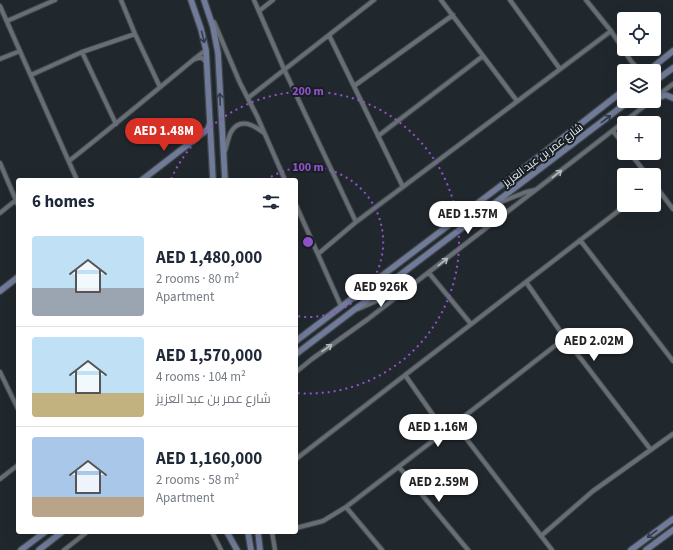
<!DOCTYPE html>
<html lang="en">
<head>
<meta charset="utf-8">
<style>
  body { margin:0; font-family:"Source Sans 3",Cairo,sans-serif; background:#f2f2f3; color:#1f2937; height:100vh; display:flex; flex-direction:column; font-size:15px; white-space:nowrap }
  * { box-sizing:border-box; margin:0 }
  p { font-size:13px; color:#747a83 }
  .icon { flex:none; width:22px; height:22px; fill:none; stroke:currentColor; stroke-width:2; stroke-linecap:round; stroke-linejoin:round }
  .map { position:relative; flex:1; overflow:hidden }
  .details { position:absolute; left:16px; top:178px; width:282px; height:356px; display:flex; flex-direction:column; background:#fff; border-radius:4px; box-shadow:0 4px 16px #0002 }
  .details>* { flex:none }
  .buttons { position:absolute; left:617px; top:12px; display:grid; gap:8px }
  .buttons a { display:grid; place-items:center; width:44px; height:44px; border-radius:4px; background:#fff; box-shadow:0 4px 16px #0002; font-size:20px }
  .price { position:absolute; translate:-50% -34px; padding:0 9px; border-radius:14px; background:#fff; color:#222; font-size:13px; line-height:26px; filter:drop-shadow(0 1px 2px #0008) }
  .price::after { content:''; position:absolute; left:50%; top:24px; width:12px; height:9px; margin-left:-6px; background:inherit; clip-path:polygon(0 0,100% 0,50% 100%) }
  .price.current { background:#d93025; color:#fff }
  ul { padding:0; list-style:none }
  li { display:flex; align-items:center; gap:12px; height:100px; padding:0 16px }
  li+li { border-top:1px solid #e0e1e3 }
  li span { display:grid; place-items:center; flex:none; width:112px; height:80px; border-radius:4px; color:#555 }
  li>.icon { margin-inline-start:auto }
  span .icon { width:48px; height:48px; fill:#fffc; stroke-width:1 }
  li b { font-size:17px }
  h2 { display:flex; justify-content:space-between; align-items:center; height:48px; padding:0 16px; font-size:17px }
  .map>svg:first-child { display:block }
  .lines { fill:none; stroke-linecap:round; stroke-linejoin:round }
  .street-casing { stroke:#40464a; stroke-width:6 }
  .secondary-casing { stroke:#40464a; stroke-width:8 }
  .street { stroke:#676f75; stroke-width:4 }
  .secondary { stroke:#6f7b99; stroke-width:5.5 }
  .oneway { stroke:#323b47 }
  .oneway2 { stroke:#b4bbbf }
  .ring { fill:none; stroke:#9153c9; stroke-width:2; stroke-dasharray:2 4 }
  .labels { text-anchor:middle; dominant-baseline:central; stroke-width:4; stroke-linejoin:round; paint-order:stroke }
  .street-label { font-size:11px; fill:#e8edf0; stroke:#181f24 }
  .centre { fill:#9153c9; stroke:#181f24; stroke-width:2 }
  .ring-label { font-size:12px; text-anchor:middle; font-weight:bold; fill:#9153c9; stroke:#181f24; stroke-width:4; stroke-linejoin:round; paint-order:stroke }
</style>
</head>
<body>
<div class="map">
<svg width="673" height="550" viewBox="0 0 673 550">
  <rect width="100%" height="100%" fill="#21282d"/>
  <g class="lines">
    <g class="street-casing">
      <path id="street" d="M121 0 135 34 160 87
        M254 0 284 69 356 222
        M441 0 517 101
        M510 0 560 69
        M586 0 611 31 631 61 640 71
        M0 6 77 180
        M259 11 273 0
        M7 21 55 0
        M214 22 240 83 257 116 285 180
        M329 35 403 187
        M206 50 193 60 198 58H202L206 62
        M0 59 20 51
        M31 75 82 52
        M354 86 453 15
        M657 96 673 84
        M248 98 374 0
        M116 124 82 52 135 34
        M613 131 624 145
        M378 136 483 56
        M225 151C227 145 228 138 231 132 240 116 255 126 264 133
        M630 153 647 175
        M69 161C111 128 152 94 193 60
        M0 163 18 205
        M654 184 673 209
        M498 203 526 192 535 190
        M296 205 341 306
        M0 213 16 200
        M580 240 673 361
        M318 254 356 222 611 31
        M429 273 471 324
        M526 282 565 338 651 450
        M358 309 381 299 401 293
        M0 372 18 409
        M296 372 312 359 368 319 651 101
        M405 375 445 432
        M455 424 552 550
        M296 459 626 205
        M399 467 468 550
        M0 479 18 465
        M346 507 382 550
        M296 528 323 521 346 507 439 436 565 338
        M212 532 221 550
        M272 532 275 550
        M541 536 593 491 673 434
        M64 550 87 532"/>
    </g>
    <g class="secondary-casing">
      <path id="secondary" d="M191 0 201 29 206 50 213 180
        M204 0 213 27 218 53 225 180
        M648 71 673 51
        M654 82 673 68
        M654 99 666 95 673 98
        M142 180 208 129 210 123
        M0 291 18 277
        M296 341 528 165 624 90
        M296 354 629 101
        M227 532 237 550
        M248 532 251 550
        M258 532 260 550
        M21 550 45 532
        M39 550 62 532
        M631 550 673 519
        M646 550 673 530"/>
    </g>
    <use href="#street" class="street"/>
    <use href="#secondary" class="secondary"/>
  </g>
  <defs><path id="oneway-shaft" d="M-6 0H5M1.5-3L5.5 0L1.5 3" fill="none" stroke-width="1.6" stroke-linecap="round" stroke-linejoin="round"/></defs>
  <g class="oneway">
    <use href="#oneway-shaft" transform="translate(203 37) rotate(76)"/>
    <use href="#oneway-shaft" transform="translate(220 99) rotate(-93)"/>
    <use href="#oneway-shaft" transform="translate(606 119) rotate(-37)"/>
    <use href="#oneway-shaft" transform="translate(652 534) rotate(143)"/>
  </g>
  <g class="oneway2">
    <use href="#oneway-shaft" transform="translate(557 174) rotate(-38)"/>
    <use href="#oneway-shaft" transform="translate(443 262) rotate(-38)"/>
    <use href="#oneway-shaft" transform="translate(327 348) rotate(-35)"/>
  </g>
  <g class="ring">
    <path d="M266 180A75 75 0 1 1 296 316"/>
    <path d="M171 179A151 151 0 1 1 296 393"/>
  </g>
  <g class="labels">
    <g class="street-label">
      <text transform="translate(543 155) rotate(-37)">شارع عمر بن عبد العزيز</text>
    </g>
  </g>
  <circle cx="308" cy="242" r="6" class="centre"/>
  <g class="ring-label">
    <text x="308" y="95">200 m</text>
    <text x="308" y="171">100 m</text>
  </g>
</svg>
<div class="buttons">
<a><svg class="icon" aria-label="locate" viewBox="0 0 24 24"><circle cx="12" cy="12" r="6"/><path d="M12 2v4M12 18v4M2 12h4M18 12h4"/></svg></a>
<a><svg class="icon" aria-label="layers" viewBox="0 0 24 24"><path d="M12 4l9 5-9 5-9-5zM3 14l9 5 9-5"/></svg></a>
<a>+</a>
<a>−</a>
</div>
<b class="price current" style="left:164px;top:152px">AED 1.48M</b>
<b class="price" style="left:468px;top:235px">AED 1.57M</b>
<b class="price" style="left:381px;top:308px">AED 926K</b>
<b class="price" style="left:594px;top:362px">AED 2.02M</b>
<b class="price" style="left:438px;top:448px">AED 1.16M</b>
<b class="price" style="left:439px;top:503px">AED 2.59M</b>
<section class="details">
<h2>6 homes<svg class="icon" aria-label="filters" viewBox="0 0 24 24"><path d="M4 7h16M4 17h16"/><circle cx="9" cy="7" r="2"/><circle cx="15" cy="17" r="2"/></svg></h2>
<ul>
<li><span style="background:linear-gradient(#bfe0f5 65%,#9aa5b1 0)"><svg class="icon" aria-label="home" viewBox="0 0 24 24"><path d="M3 11l9-7 9 7M6 9v11h12V9"/></svg></span><div><b>AED 1,480,000</b><p>2 rooms · 80 m²</p><p>Apartment</p></div></li>
<li><span style="background:linear-gradient(#bfe0f5 70%,#c2b280 0)"><svg class="icon" aria-label="home" viewBox="0 0 24 24"><path d="M3 11l9-7 9 7M6 9v11h12V9"/></svg></span><div><b>AED 1,570,000</b><p>4 rooms · 104 m²</p><p>شارع عمر بن عبد العزيز</p></div></li>
<li><span style="background:linear-gradient(#a9c7e8 75%,#b9a48a 0)"><svg class="icon" aria-label="home" viewBox="0 0 24 24"><path d="M3 11l9-7 9 7M6 9v11h12V9"/></svg></span><div><b>AED 1,160,000</b><p>2 rooms · 58 m²</p><p>Apartment</p></div></li>
</ul>
</section>
</div>
</body>
</html>
